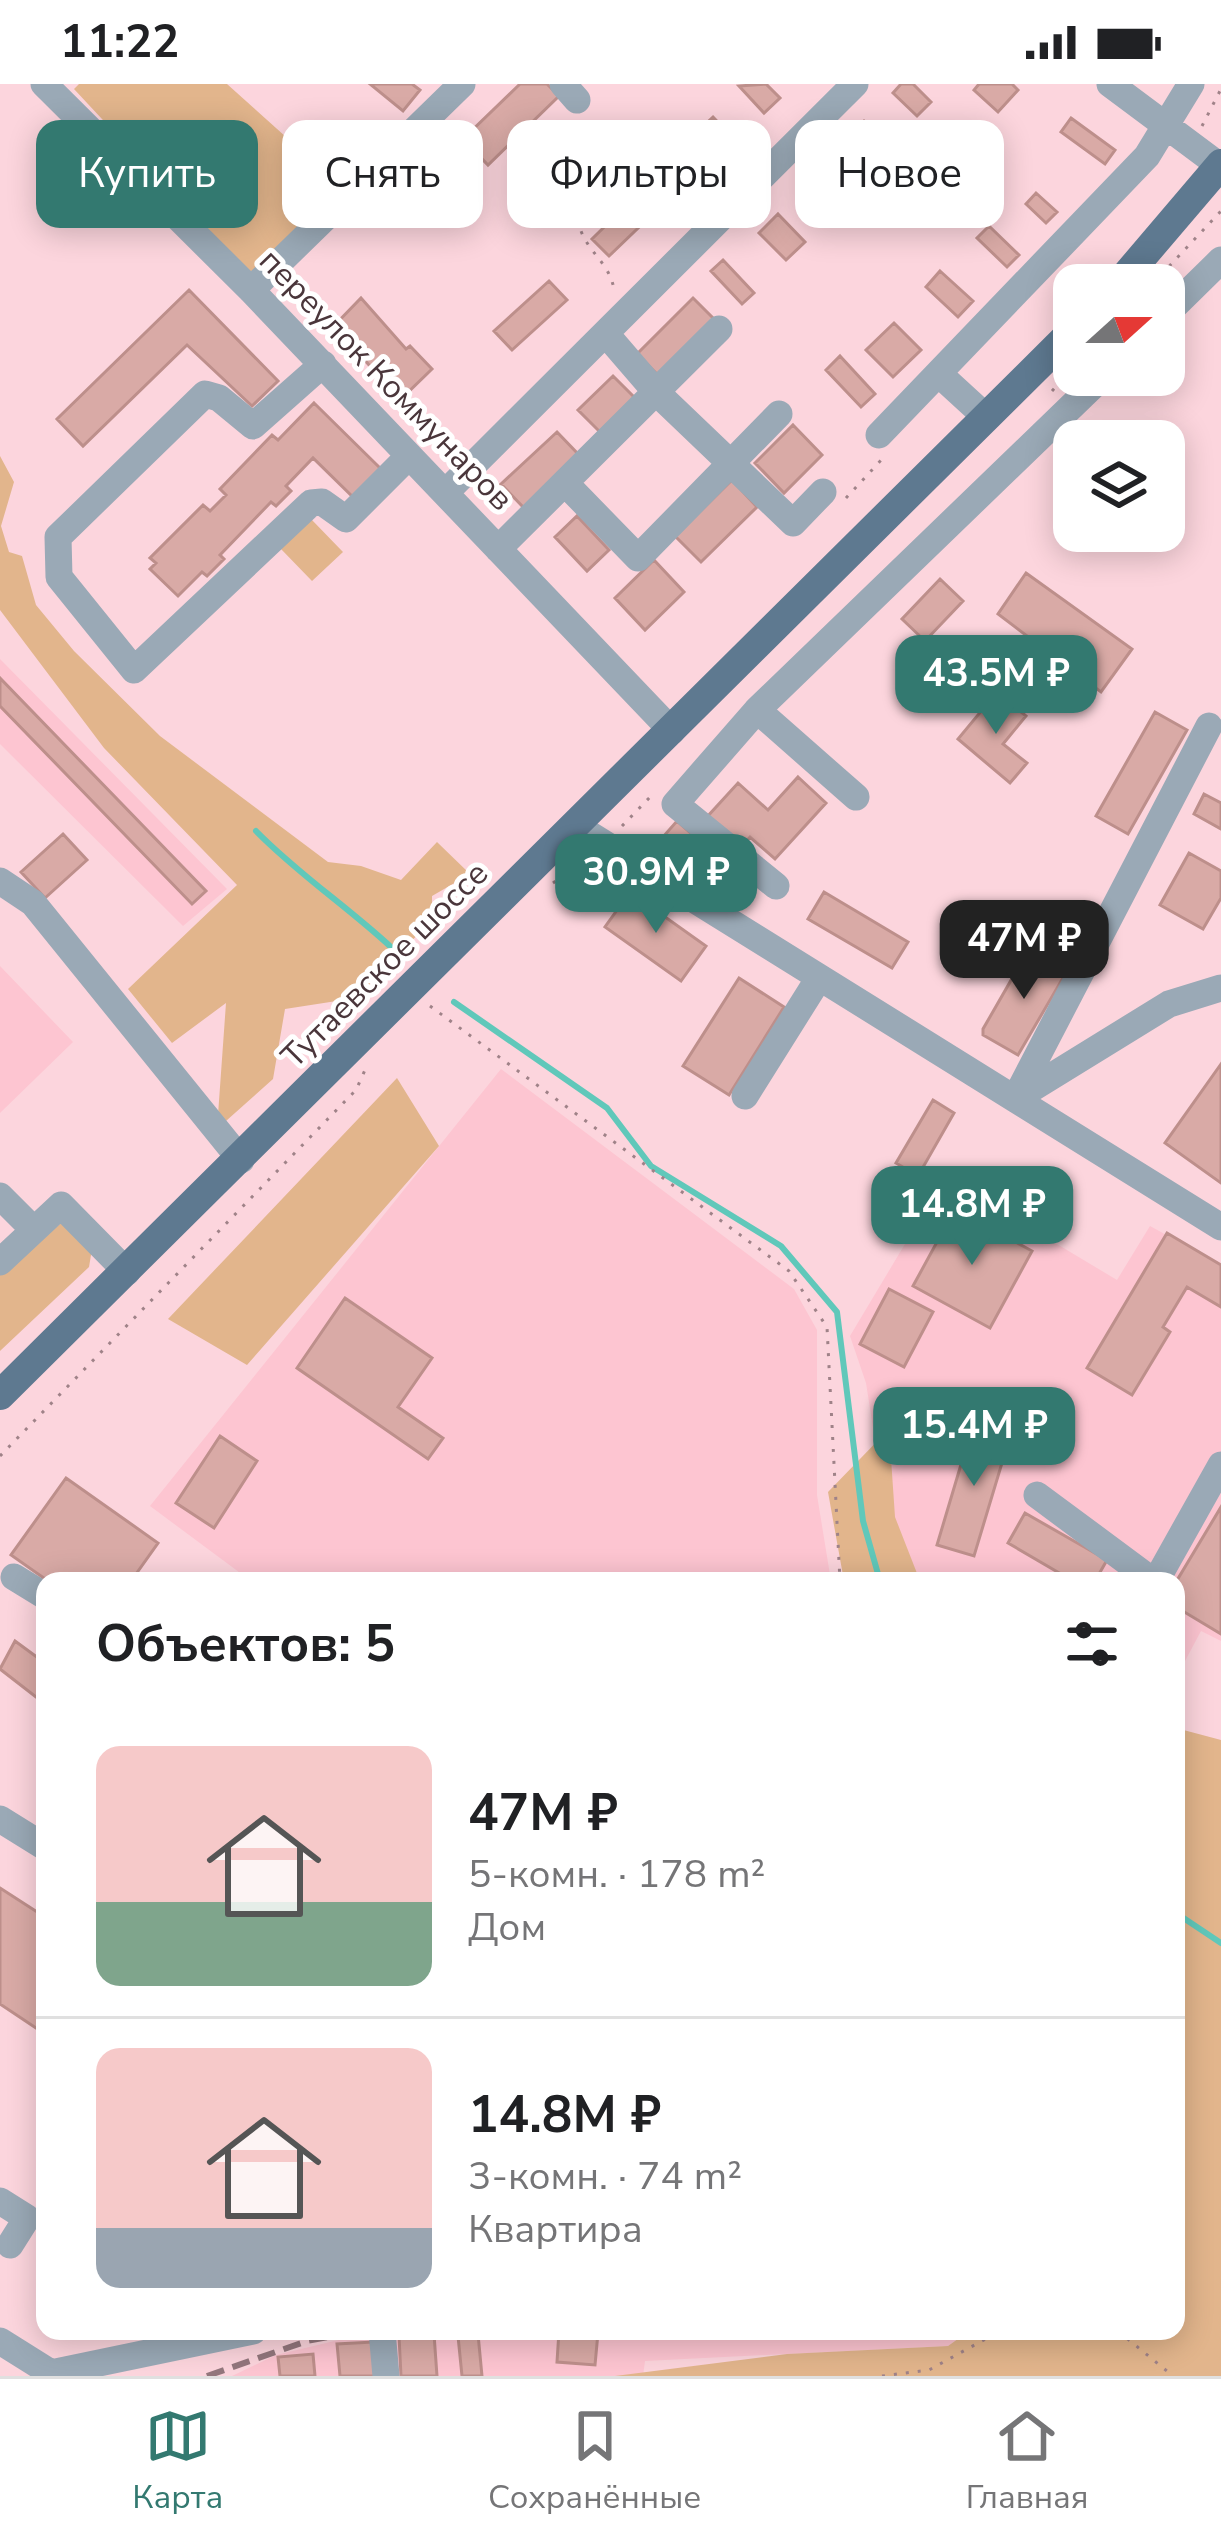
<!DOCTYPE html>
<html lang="ru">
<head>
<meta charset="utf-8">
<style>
  body { margin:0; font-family:"Nunito Sans",sans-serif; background:#f6f6f6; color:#202124; height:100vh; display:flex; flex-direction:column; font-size:45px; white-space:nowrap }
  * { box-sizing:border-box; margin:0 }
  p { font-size:39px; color:#757577 }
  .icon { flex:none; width:66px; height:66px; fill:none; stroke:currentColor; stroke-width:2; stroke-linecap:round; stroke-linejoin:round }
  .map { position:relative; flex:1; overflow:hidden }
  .details { position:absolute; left:36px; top:1488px; width:1149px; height:768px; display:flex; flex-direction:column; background:#fff; border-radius:24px; box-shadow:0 6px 30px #0003 }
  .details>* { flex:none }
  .banner { position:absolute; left:36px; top:36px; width:1149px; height:108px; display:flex; gap:24px }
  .needle { width:78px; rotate:69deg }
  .controls { position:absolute; left:1053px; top:180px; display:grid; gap:24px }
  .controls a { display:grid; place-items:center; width:132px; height:132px; border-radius:24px; background:#fff; box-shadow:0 6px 30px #0003; font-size:60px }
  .price { position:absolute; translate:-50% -102px; padding:0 27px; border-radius:24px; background:#337970; color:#fff; font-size:39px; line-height:78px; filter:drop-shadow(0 3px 6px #0008) }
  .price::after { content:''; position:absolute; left:50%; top:72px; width:36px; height:27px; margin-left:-18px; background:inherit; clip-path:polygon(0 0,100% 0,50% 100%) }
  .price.active { background:#222; color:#fff }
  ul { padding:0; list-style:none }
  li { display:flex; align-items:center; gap:36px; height:300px; padding:0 60px }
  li+li { border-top:3px solid #e0e0e0 }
  li span { display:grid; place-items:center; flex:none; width:336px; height:240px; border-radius:24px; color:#555 }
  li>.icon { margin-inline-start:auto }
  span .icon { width:144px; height:144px; fill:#fffc; stroke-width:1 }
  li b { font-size:51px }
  h2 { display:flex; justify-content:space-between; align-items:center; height:144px; padding:0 60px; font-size:51px }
  .chip { padding:0 42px; border-radius:24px; background:#fff; box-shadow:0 6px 30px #0003; font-size:42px; line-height:108px }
  .chip.active { background:#337970; color:#fff }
  .status { display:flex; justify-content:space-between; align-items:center; height:84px; padding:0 60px; background:#fff; direction:ltr }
  .status svg { height:33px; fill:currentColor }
  .tabs { display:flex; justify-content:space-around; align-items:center; height:168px; border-top:3px solid #e0e0e0; background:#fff; font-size:33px; color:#757577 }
  .tabs a { display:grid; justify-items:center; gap:6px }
  .tabs .active { color:#337970 }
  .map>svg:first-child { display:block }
  .built { fill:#fdc5d1 }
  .green { fill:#e2b58c }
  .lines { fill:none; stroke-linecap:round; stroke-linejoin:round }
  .stream { stroke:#60c8ba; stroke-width:6 }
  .building { fill:#d9aaa6; stroke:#bd8f8b; stroke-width:3 }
  .path { stroke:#9f8288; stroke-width:3; stroke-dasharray:3 9; stroke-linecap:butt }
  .minor { stroke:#9aa9b6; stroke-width:27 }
  .major { stroke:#5e7990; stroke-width:30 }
  .rail { stroke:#93777d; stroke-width:6; stroke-dasharray:18 9; stroke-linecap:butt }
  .labels { text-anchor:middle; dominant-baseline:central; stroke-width:10; stroke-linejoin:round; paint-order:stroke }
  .street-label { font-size:33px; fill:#4a363b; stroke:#fff }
</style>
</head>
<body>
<div class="status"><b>11:22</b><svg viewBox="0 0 49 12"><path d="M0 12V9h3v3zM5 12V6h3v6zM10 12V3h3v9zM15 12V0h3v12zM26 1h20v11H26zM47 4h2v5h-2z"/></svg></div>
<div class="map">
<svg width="1221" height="2292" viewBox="0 0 1221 2292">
  <rect width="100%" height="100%" fill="#fcd5dd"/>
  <path class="built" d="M0 575 227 805 183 842 0 660Z
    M0 882 73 958 0 1029Z
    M501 985 794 1205 817 1246V1411L831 1497H251L150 1422Z
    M945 1093 1117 1196 1150 1142 1221 1181V1557L1201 1547 1176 1594V1497H897L866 1299 850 1252Z
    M437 2247H969L948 2262 645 2277 643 2292H232L276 2271 368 2249Z"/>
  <path class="green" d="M79 0H227L345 106 253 197 74 5Z
    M0 372 14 398 1 442 9 468 22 472 36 521 74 567 160 652 328 778 361 782 401 796 437 758 470 790 432 812V836L356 914 285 925 273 995 217 1045 226 919 172 959 128 905 237 801 104 664 0 526Z
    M311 435 343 468 312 497 280 464Z
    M397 994 439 1062 247 1281 168 1235Z
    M66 1135 92 1165 89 1183 0 1267V1190Z
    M889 1345 895 1433 920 1497H844L828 1408Z
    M1176 1644 1221 1656V2292H615L787 2270 948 2262 969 2247H1176Z"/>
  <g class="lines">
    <path class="stream" d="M256 747C298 790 348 823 392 864
      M454 918 607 1024 651 1082 781 1162 837 1228 863 1437 880 1497
      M1176 1829 1221 1859"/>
  </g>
  <path class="building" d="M370 0H412L420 6 403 27Z
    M520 0H547L559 12 488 81 463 55Z
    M766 0 780 14 764 29 739 2Z
    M901 0H913L931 18 917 32 893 9Z
    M979 0H1012L1018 6 998 28 974 6Z
    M713 33 732 53 717 69 697 48Z
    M1071 34 1115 66 1105 80 1061 48Z
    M864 37 889 62 877 75 851 50Z
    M815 80 853 117 836 134 799 97Z
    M643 105 661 122 609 172 592 155Z
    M1036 109 1057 128 1046 139 1026 120Z
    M778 130 805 158 786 176 759 149Z
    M989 142 1019 171 1007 183 977 154Z
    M723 176 754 209 742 220 711 187Z
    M940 187 973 217 958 233 926 203Z
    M549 197 567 216 512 266 494 247Z
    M189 206 278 297 252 322 187 261 83 362 57 335Z
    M361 214 406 265 410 262 432 285 400 316 354 264 351 267 330 246Z
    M693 214 716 237 660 293 637 270Z
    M894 239 921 266 893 293 866 266Z
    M840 272 875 310 861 323 826 286Z
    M613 292 636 315 601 349 578 326Z
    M314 319 381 385 354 414 313 374 286 402 291 407 276 422 271 418 220 471 224 475 207 492 202 488 178 512 150 485 156 479 150 474 203 421 210 427 226 411 220 405 272 351 278 356Z
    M793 341 822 371 784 409 755 379Z
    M557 348 580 372 524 424 501 400Z
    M732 396 757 423 701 478 675 452Z
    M577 432 609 466 587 487 555 453Z
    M654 476 684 508 645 546 615 514Z
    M1026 489 1132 565 1101 608 998 530Z
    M940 495 963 517 925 557 902 535Z
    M0 594 206 807 192 820 0 622Z
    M997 608 1026 632 1003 660 1027 679 1010 699 958 655Z
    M1155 628 1187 646 1128 750 1096 732Z
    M798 693 826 719 775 775 750 753 741 763 707 733 738 699 768 726Z
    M1204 710 1221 719V745L1194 730Z
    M677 737 740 792 745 812 736 822 691 790 696 784 662 754Z
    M63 750 87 776 45 814 21 788Z
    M1189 769 1221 787V814L1203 845 1160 821Z
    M630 808 706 862 681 897 605 843Z
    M824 808 908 858 892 884 808 835Z
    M1029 865 1067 887 1018 971 983 951V945Z
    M739 894 784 923 729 1011 683 982Z
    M1221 980V1099L1165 1059Z
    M933 1016 954 1029 918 1092 896 1079Z
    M955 1125 1032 1167 990 1244 913 1202Z
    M1167 1149 1221 1181V1223L1187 1203 1163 1243 1170 1248 1132 1311 1087 1284Z
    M889 1205 933 1228 904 1283 860 1260Z
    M345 1214 432 1274 398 1323 443 1354 428 1375 297 1284Z
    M974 1337 1011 1349 974 1472 937 1461Z
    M220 1352 257 1377 214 1444 176 1419Z
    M66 1394 158 1459 131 1497H48L11 1471Z
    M1221 1423V1550L1176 1523V1498Z
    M1025 1429 1107 1476 1095 1497H1073L1008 1459Z
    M15 1557 45 1579V1620L0 1585Z
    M0 1804 45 1833V1950L0 1920Z
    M559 2247 598 2249 595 2281 557 2278Z
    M434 2250 437 2292H401L399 2252Z
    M478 2250 482 2292H462L458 2252Z
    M373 2258 375 2292H340L337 2260Z
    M313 2270 315 2292H280L278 2273Z"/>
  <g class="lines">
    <path class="path" d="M571 41C563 70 571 120 581 147 590 170 609 179 614 205
      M1202 42 1221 5
      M1161 191 1221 127
      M1052 307 1074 283
      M846 414 884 373
      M622 742 653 710
      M553 799 584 776
      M430 922 789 1187 827 1243 840 1497
      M0 1372 356 1006 365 986
      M1118 2247 1173 2292
      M882 2292 929 2286 1000 2247"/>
    <path class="minor" d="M44 0 251 206 672 647
      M563 0 577 16
      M1110 0 1220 82
      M251 206 462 0
      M1164 232 1221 176
      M606 250 656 308 793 439 823 408
      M323 280 253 342 219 314 205 310 58 453 59 493 134 586 311 419 322 418 346 435 409 372
      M939 290 987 334
      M879 351 1147 72 1191 0
      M565 399 638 474 779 330
      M445 409 855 0
      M498 465 719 245
      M757 626 675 720 776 802
      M856 713 757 626 1104 291
      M576 742 1221 1143
      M0 797 33 819 241 1076
      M745 1012 819 894
      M1018 1013 1169 920 1221 904
      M1015 1015 1209 642
      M0 1112 34 1146
      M0 1178 61 1121 127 1188
      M1037 1411 1153 1497
      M14 1493 45 1512
      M1156 1497 1221 1381
      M0 1735 45 1763
      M0 2117 27 2134 10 2161
      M382 2247 386 2292
      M0 2257 51 2289 253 2247"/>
    <path class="major" d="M1118 201 1221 80
      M0 1311 1074 246"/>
    <path class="rail" d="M207 2292 307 2257 360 2247"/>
  </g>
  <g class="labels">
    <g class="street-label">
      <text transform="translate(386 296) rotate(46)">переулок Коммунаров</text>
      <text transform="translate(385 881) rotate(-45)">Тутаевское шоссе</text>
    </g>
  </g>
</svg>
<div class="controls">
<a><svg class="needle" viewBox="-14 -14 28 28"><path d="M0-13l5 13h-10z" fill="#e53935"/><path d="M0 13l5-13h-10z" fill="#757577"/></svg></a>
<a><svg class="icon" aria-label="layers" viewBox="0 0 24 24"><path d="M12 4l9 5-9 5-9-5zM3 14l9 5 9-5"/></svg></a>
</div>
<b class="price" style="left:996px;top:653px">43.5M ₽</b>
<b class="price" style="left:656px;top:852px">30.9M ₽</b>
<b class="price active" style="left:1024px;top:918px">47M ₽</b>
<b class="price" style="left:972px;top:1184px">14.8M ₽</b>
<b class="price" style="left:974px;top:1405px">15.4M ₽</b>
<div class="banner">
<a class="chip active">Купить</a>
<a class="chip">Снять</a>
<a class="chip">Фильтры</a>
<a class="chip">Новое</a>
</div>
<section class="details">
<h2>Объектов: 5<svg class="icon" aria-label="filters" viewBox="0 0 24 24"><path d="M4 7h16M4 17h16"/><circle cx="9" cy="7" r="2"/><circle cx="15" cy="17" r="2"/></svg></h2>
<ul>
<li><span style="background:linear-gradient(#f6c9c9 65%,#7fa58c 0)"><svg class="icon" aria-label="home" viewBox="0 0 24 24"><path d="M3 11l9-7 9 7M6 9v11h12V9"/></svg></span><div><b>47M ₽</b><p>5-комн. · 178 m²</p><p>Дом</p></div></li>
<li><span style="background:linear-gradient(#f6c9c9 75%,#9aa5b1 0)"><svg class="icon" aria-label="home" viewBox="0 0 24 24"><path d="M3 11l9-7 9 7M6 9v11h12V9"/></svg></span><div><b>14.8M ₽</b><p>3-комн. · 74 m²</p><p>Квартира</p></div></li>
</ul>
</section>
</div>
<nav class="tabs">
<a class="active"><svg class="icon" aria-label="map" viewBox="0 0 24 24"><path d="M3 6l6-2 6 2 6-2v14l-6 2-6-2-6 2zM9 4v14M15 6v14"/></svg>Карта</a>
<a><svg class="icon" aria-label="saved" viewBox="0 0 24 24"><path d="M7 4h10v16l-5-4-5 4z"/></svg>Сохранённые</a>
<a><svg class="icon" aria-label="home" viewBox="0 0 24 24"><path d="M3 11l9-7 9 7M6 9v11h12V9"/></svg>Главная</a>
</nav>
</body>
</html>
